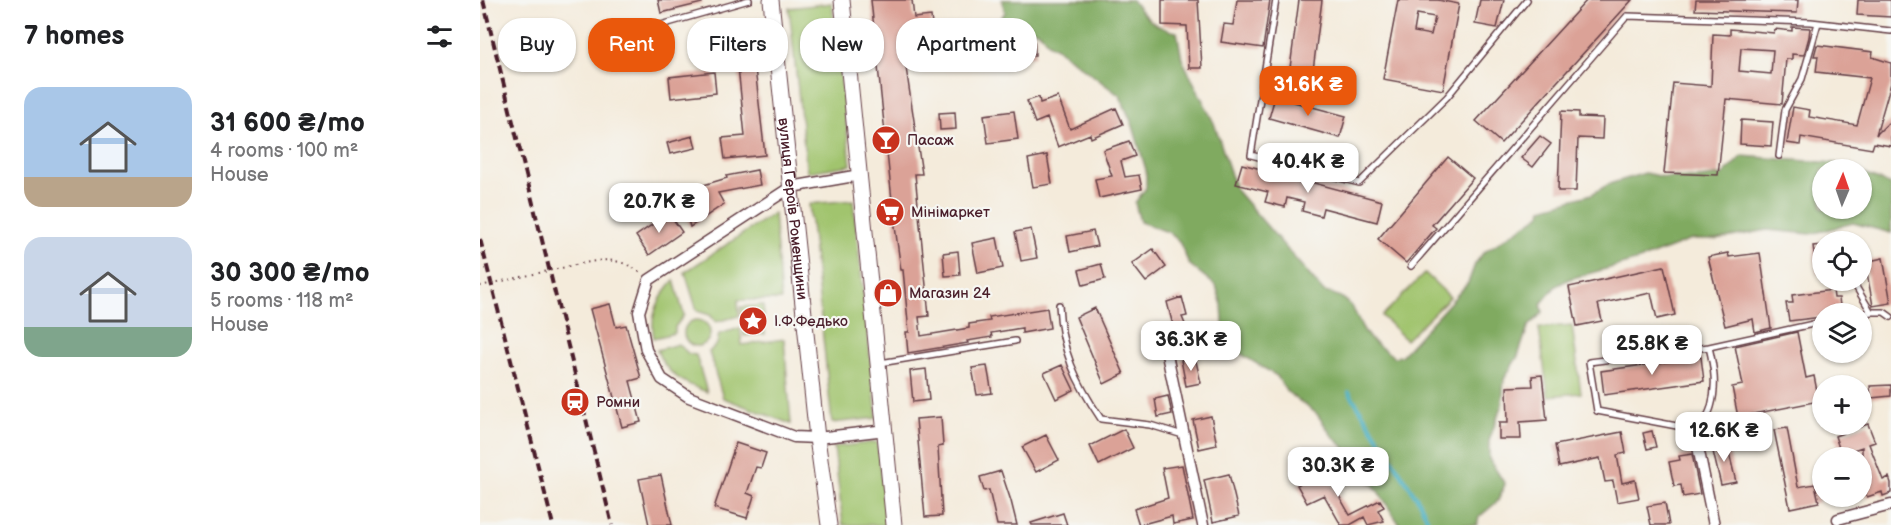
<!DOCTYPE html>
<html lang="en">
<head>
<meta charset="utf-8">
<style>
  body { margin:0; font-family:"Balsamiq Sans",sans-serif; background:#f2f2f2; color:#202124; height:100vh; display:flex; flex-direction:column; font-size:22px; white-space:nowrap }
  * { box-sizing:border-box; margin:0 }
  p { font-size:20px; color:#757577 }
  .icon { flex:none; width:33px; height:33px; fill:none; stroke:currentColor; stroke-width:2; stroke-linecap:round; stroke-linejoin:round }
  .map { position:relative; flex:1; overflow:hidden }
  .drawer { display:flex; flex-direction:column; background:#fff; width:480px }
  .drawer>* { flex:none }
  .top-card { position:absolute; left:18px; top:18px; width:570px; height:54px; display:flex; gap:12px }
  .needle { width:39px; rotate:2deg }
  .buttons { position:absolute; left:1332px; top:159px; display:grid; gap:12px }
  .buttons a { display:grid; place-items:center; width:60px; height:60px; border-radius:50%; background:#fff; box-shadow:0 2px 4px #0004; font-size:30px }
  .price { position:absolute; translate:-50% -51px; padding:0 14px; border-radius:12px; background:#fff; color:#222; font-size:20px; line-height:39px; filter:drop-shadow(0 2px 3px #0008) }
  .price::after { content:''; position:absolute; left:50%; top:36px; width:18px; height:14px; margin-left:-9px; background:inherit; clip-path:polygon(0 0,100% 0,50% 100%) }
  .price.on { background:#ea580c; color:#fff }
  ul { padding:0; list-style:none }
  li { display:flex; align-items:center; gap:18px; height:150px; padding:0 24px }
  li span { display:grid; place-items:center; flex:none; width:168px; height:120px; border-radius:18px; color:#555 }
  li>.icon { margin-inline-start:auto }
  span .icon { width:72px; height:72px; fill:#fffc; stroke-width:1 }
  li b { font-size:26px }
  h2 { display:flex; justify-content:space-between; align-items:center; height:72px; padding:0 24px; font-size:26px }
  .chip { padding:0 21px; border-radius:24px; background:#fff; box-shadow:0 2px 4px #0004; font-size:21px; line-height:54px }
  .chip.on { background:#ea580c; color:#fff }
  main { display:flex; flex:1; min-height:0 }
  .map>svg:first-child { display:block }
  .green { fill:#a1c46e; stroke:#76724c; stroke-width:1.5 }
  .forest { fill:#80aa61; stroke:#656446; stroke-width:1.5 }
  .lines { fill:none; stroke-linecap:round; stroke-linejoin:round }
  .stream { stroke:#43aec2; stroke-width:4 }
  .building { fill:#dba297; fill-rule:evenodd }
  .lane-casing { stroke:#643e45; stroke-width:8 }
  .street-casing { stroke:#643e45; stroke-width:13 }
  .secondary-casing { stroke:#643e45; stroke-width:17 }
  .path { stroke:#643e45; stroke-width:2; stroke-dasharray:1.5 4.5; stroke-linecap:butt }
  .lane { stroke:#fff; stroke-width:5 }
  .street { stroke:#fff; stroke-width:10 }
  .secondary { stroke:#fff; stroke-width:15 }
  .rail { stroke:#4a1f2b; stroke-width:4; stroke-dasharray:9 4.5; stroke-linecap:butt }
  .path-bridge { stroke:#643e45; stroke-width:2; stroke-dasharray:1.5 4.5; stroke-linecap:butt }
  .labels { text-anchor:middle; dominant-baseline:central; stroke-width:4.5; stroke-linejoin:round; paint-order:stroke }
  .poi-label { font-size:15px; fill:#4a1f2b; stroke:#f6f6f2; text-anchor:start }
  .street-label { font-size:15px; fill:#4a1f2b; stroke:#f6f6f2 }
</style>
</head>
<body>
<main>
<section class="drawer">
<h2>7 homes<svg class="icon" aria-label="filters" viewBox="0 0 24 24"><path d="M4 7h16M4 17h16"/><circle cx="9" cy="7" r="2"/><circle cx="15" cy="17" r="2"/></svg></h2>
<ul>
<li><span style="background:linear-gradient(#a9c7e8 75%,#b9a48a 0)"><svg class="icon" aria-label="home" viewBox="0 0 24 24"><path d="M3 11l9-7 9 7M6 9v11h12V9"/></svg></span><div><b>31 600 ₴/mo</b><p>4 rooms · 100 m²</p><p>House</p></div></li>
<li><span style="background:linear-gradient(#c9d6e8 75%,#7fa58c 0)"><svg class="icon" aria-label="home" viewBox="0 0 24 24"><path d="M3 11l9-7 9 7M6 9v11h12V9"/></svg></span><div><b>30 300 ₴/mo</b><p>5 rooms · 118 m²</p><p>House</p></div></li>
</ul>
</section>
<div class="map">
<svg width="1411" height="525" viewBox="0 0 1411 525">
  <rect width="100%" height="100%" fill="#f6f6f2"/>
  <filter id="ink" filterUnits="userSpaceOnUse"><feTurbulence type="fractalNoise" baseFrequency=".0167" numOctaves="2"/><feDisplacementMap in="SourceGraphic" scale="12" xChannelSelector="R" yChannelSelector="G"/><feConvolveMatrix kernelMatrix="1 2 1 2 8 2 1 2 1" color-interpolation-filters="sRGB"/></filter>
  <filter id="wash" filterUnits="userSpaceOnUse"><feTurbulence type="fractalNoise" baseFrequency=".008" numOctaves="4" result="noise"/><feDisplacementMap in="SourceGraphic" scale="24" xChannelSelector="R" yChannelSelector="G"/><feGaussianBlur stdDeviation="1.35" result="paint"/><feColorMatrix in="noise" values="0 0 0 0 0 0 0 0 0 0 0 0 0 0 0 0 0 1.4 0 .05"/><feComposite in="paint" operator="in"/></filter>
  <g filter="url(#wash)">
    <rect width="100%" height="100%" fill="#f4ebdb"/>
    <path class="green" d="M352 3 371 165 327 172 309 8Z
      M373 200 397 418 352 423 329 204Z
      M294 213 301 300H258L259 316 236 322 230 315 217 311 205 272Z
      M945 273 970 297 926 340 902 316Z
      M194 280 204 315 195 327V333L174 338C169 316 179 297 194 280Z
      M283 305 284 317 279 318 278 314 266 315V319L262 320 261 307Z
      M204 333a13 13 0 1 1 26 0a13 13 0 1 1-26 0Z
      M284 322 285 334 264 336 263 325 266 324 267 328 279 327V323Z
      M1092 325 1101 393 1068 396 1059 328Z
      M260 328 262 345 304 339 311 424 243 398 229 352 237 344 239 334Z
      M198 344 209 354 216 355 227 392C205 384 185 374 177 350Z
      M397 442 407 525H363L354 447Z"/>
    <path class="forest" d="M522 0H652C665 18 675 28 697 32L702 59 734 123 756 190 844 292C881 298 872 320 891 340 898 346 907 351 914 357L921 356 988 283 995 264 1003 253 1061 214 1062 208 1112 194 1129 184 1165 173 1184 177 1219 178 1243 175 1262 156 1355 163 1374 169 1342 170V208H1382V173L1411 185V233L1373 223 1331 234 1287 230 1236 240H1211L1159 260 1089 279 1076 286 1061 304 1063 312 1048 327 1038 356 1024 379 1022 404 1009 441V459L1025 484 1018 501 999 517 997 525H920L896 488 887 479 878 460 853 437 837 414 806 391 797 376 764 356 748 343 744 337 742 305 736 286 709 264 699 241 688 232 660 222 655 203 666 188V170L653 126 640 96 575 47C565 44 565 35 557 31 544 25 532 32 518 23L525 12Z"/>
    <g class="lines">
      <path class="stream" d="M869 392 940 503 950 525"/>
    </g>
    <g id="blocks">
      <path class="building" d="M178 0H222V3L181 13Z
        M391 0H432L434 18 451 16 454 43 554 36 555 56 526 57V62L487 63V59L425 61 442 174H435L449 316 439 317 441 336 489 328V324L510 321 509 317 567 308 570 328 542 333V328L511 333 512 337 487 341 488 343 428 353 426 332H429L423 270H421L414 219Z
        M682 0H718L722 68H709L707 26 682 25Z
        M757 0H790L783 48 741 42 744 24 753 25Z
        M819 0H842L831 86 808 83Z
        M918 0H958L979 4 963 90 903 79ZM937 14 955 17 951 35 934 32Z
        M1000 0H1024L1017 28 995 24Z
        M1107 0H1152L1021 143 996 121Z
        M1216 0H1318L1317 13 1215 10Z
        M1378 0H1411V17L1377 15Z
        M270 25 285 155 245 159 242 138 265 136 254 27Z
        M1312 27 1330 28 1329 37 1324 55 1312 54V59H1306L1302 104 1246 99 1238 175 1184 173 1193 83 1231 86 1233 34 1250 35V29L1294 33 1295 29 1312 31ZM1261 48 1293 50 1291 74 1259 71Z
        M1337 45 1393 52 1392 57 1411 63V83L1396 135 1411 120V146L1394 143 1392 149 1321 137 1320 145 1307 143 1313 107 1330 110 1329 117 1377 125 1390 78 1336 72 1338 56H1334Z
        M234 72 236 93 191 98 189 77Z
        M559 97 560 103 578 97 590 129 636 108 643 124 611 138 610 134 578 147 567 118 555 123 547 101Z
        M795 97 866 116 860 138 789 118Z
        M534 111 538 139 508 143 504 115Z
        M1081 111 1099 112V117L1123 118 1122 139 1098 138 1096 191H1078Z
        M475 112 476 129 460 130 459 113Z
        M1261 120 1293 122 1291 146 1260 144Z
        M213 136 216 148 190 154 187 143Z
        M1060 136 1071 144 1053 167 1041 158Z
        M649 141 655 156 641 161 645 177 659 175 662 189 619 198 615 179 632 176 623 150Z
        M567 155 572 184 553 187 548 159Z
        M968 157 993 178 952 225 956 228 926 263 898 239Z
        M762 164 902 201 897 222 843 208 841 216 822 211 824 202 807 198 805 207 785 202 788 192 756 184Z
        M277 170 280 185 238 193 244 204 210 227 200 192 247 178 246 176Z
        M189 213 202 232 169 255 156 236Z
        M551 229 557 258 541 261 535 232Z
        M613 231 617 246 590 252 587 236Z
        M517 238 523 268 498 273 492 243Z
        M1342 245V273L1337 274 1333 246Z
        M673 249 686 267 666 282 652 264Z
        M478 251 480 275 465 276 463 253Z
        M1248 253 1249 257 1280 253 1291 328 1275 332 1273 319 1245 326 1228 257Z
        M1403 258 1411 303 1393 306 1385 262Z
        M621 264 625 279 603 285 599 270Z
        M1184 266 1195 315 1177 319 1171 293 1118 304 1122 321 1097 326 1089 287Z
        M1353 290 1354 298H1359L1361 314H1342V317L1309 321 1306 303H1313L1312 295Z
        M702 297 707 316 702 317 710 336 697 341 687 302Z
        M130 304 136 327 146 325 161 378 150 381 161 422 142 427 110 309Z
        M615 308 644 374 624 384 596 317Z
        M1317 332 1326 378 1334 376 1339 401 1258 417 1252 387 1263 385 1255 346Z
        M715 357 721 383 706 386 701 360Z
        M1221 357 1224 381 1124 395 1121 371Z
        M582 365 594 390 576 399 564 373Z
        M507 366 512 393 497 395 492 368Z
        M446 369 449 400 433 402 430 371Z
        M1062 375 1067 420 1040 422 1041 439H1019V423H1028L1027 387 1053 386 1052 376Z
        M1411 385V396L1391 398 1390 386Z
        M688 396 692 414 678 417 675 399Z
        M731 416 737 445 719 449 713 420Z
        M461 417 463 446 458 447 462 516 445 517 436 419Z
        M1388 424 1395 442 1389 444 1403 480 1409 477 1411 483V493L1403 496 1402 492 1387 497 1382 481V447L1361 454 1355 436Z
        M1307 428 1318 487 1335 484 1339 502 1310 508 1294 430Z
        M644 429 653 448 619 465 610 446Z
        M1172 431 1176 447 1167 449 1163 433Z
        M1142 432 1146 453 1137 455 1142 483 1155 480 1159 498 1137 502 1133 481 1125 482 1120 458 1079 467 1075 445Z
        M566 435 579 460 556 472 542 447Z
        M1246 440 1256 482 1241 485 1231 443Z
        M256 443 286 453 281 468 276 467 267 493 274 496 267 518 234 508Z
        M1212 454 1220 494 1203 497 1201 485 1194 486 1189 462 1200 460 1199 456Z
        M860 463 865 473 850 480 870 515 900 500 904 507 898 510 904 521 888 525 884 517 870 525H861L844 495 827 503 817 485Z
        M702 465 713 520 693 524 692 516 659 525 654 509 688 498 682 468Z
        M521 471 531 501 537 525H517L509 490 504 491 500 477Z
        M749 474 759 516 733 522 724 480Z
        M181 475 192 525H169L159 479Z
        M1185 503 1189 525H1171L1167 506Z
        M583 513 587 525H552L551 523Z"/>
    </g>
  </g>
  <g filter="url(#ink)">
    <use href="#blocks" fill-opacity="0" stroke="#643e45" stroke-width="1.5"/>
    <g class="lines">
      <g class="lane-casing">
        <path id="lane" d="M796 0 771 155 879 183 967 97 1047 0
          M146 35 269 0
          M1299 156 1305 110 1322 79 1338 23
          M931 266 1147 16 1331 22 1411 31
          M1372 280 1391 312H1404L1411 317
          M579 305C581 350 596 382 621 419L670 425 703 435
          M1382 314 1392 312
          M1229 347 1342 322
          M400 363 535 341
          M1217 442C1218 427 1227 421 1231 407 1237 386 1234 368 1229 347L1109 362 1117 411 1218 430"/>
      </g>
      <g class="street-casing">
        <path id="street" d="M380 175 311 187 169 280 159 312 166 350 182 379 209 397 314 437 337 438 406 430
          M685 345 723 525
          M1217 442 1234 525
          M1358 519 1411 505"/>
      </g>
      <g class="secondary-casing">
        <g id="secondary">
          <path id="s1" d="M291 0 337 438 349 525"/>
          <path d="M362 0 414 525"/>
        </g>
      </g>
      <path class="path" d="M95 265C121 259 140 256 162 274"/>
      <use href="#lane" class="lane"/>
      <use href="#street" class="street"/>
      <use href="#secondary" class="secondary"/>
      <path class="rail" d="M3 0 132 525
        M0 239 73 525"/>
      <path class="path-bridge" d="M0 286 95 265"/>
    </g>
  </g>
  <defs>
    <g id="bar-disc" transform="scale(1.5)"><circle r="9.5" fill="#c8321e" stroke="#f6f6f2"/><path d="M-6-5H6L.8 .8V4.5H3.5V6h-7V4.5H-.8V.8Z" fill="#fff"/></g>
    <g id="supermarket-disc" transform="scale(1.5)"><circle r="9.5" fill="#c8321e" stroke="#f6f6f2"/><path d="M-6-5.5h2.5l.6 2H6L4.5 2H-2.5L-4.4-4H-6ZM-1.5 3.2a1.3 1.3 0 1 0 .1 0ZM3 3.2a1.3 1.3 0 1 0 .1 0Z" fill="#fff"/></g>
    <g id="shop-disc" transform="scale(1.5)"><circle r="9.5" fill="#c8321e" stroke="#f6f6f2"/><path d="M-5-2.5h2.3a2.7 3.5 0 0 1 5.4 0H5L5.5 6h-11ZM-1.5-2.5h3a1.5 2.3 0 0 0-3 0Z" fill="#fff"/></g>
    <g id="sight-disc" transform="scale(1.5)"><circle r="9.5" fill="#c8321e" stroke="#f6f6f2"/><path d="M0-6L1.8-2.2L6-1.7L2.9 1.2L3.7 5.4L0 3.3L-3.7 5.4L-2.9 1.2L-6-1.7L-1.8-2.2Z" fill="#fff"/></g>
    <g id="station-disc" transform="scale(1.5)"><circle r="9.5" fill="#c8321e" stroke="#f6f6f2"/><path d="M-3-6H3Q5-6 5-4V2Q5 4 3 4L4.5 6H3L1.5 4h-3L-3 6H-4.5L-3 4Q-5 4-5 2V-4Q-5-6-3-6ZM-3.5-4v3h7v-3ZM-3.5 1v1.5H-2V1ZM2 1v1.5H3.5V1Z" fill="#fff"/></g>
  </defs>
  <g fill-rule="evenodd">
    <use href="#bar-disc" x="406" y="140"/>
    <use href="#supermarket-disc" x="410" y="212"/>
    <use href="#shop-disc" x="408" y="293"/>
    <use href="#sight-disc" x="273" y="321"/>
    <use href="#station-disc" x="95" y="402"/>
  </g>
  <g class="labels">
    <g class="poi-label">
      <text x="427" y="140">Пасаж</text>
      <text x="431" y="212">Мінімаркет</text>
      <text x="429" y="293">Магазин 24</text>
      <text x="294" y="321">І.Ф.Федько</text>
      <text x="116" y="402">Ромни</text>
    </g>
    <g class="street-label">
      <text stroke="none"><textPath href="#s1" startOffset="210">вулиця Героїв Роменщини</textPath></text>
    </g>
  </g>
</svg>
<div class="buttons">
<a><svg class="needle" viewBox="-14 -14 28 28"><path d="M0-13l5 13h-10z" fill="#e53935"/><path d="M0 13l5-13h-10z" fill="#757577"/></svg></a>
<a><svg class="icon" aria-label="locate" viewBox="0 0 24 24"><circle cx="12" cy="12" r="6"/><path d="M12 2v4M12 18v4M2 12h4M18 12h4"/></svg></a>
<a><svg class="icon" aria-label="layers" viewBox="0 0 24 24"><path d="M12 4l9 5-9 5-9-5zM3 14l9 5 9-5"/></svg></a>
<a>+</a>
<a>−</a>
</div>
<b class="price on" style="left:828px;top:117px">31.6K ₴</b>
<b class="price" style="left:828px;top:194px">40.4K ₴</b>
<b class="price" style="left:179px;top:234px">20.7K ₴</b>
<b class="price" style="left:711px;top:372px">36.3K ₴</b>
<b class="price" style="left:1172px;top:376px">25.8K ₴</b>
<b class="price" style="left:1244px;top:463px">12.6K ₴</b>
<b class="price" style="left:858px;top:498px">30.3K ₴</b>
<div class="top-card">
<a class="chip">Buy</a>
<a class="chip on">Rent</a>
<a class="chip">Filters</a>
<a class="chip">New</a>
<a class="chip">Apartment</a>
</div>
</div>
</main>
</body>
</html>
